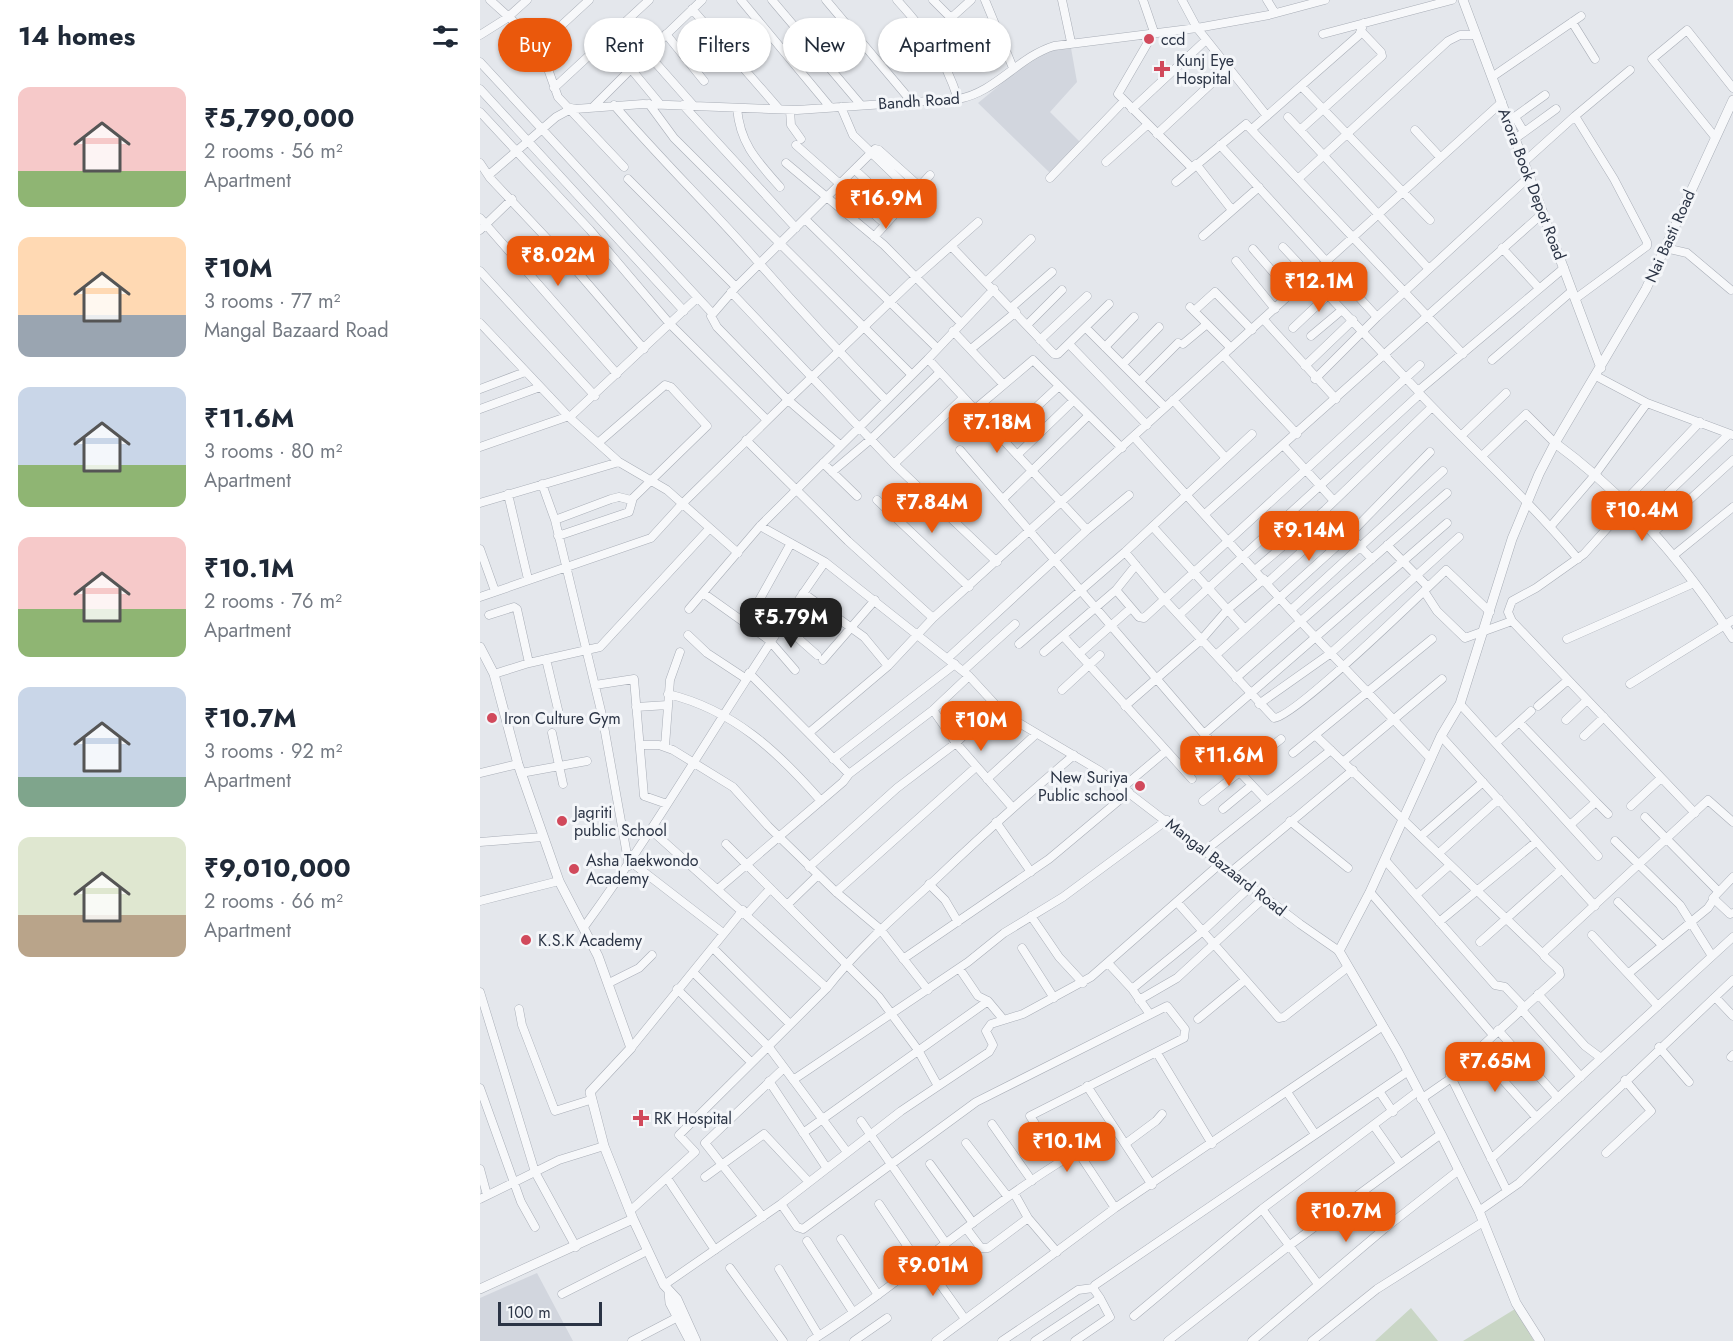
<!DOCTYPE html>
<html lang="en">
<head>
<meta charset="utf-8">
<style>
  body { margin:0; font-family:Jost,sans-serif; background:#f6f6f7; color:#1f2937; height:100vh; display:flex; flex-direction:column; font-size:22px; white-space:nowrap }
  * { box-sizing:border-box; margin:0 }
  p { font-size:20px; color:#747a83 }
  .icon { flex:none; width:33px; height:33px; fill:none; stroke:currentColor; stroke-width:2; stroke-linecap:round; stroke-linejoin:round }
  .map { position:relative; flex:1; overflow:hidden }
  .drawer { display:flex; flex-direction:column; background:#fff; width:480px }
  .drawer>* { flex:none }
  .banner { position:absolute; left:18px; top:18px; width:570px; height:54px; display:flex; gap:12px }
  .scale { position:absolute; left:18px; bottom:15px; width:104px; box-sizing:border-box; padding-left:6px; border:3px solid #2b3445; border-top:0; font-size:16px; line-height:21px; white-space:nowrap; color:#2b3445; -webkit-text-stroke:4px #f4f6f9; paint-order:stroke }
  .price { position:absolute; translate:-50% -51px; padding:0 14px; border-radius:12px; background:#ea580c; color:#fff; font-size:20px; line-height:39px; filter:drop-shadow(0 2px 3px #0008) }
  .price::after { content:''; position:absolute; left:50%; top:36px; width:18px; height:14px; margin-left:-9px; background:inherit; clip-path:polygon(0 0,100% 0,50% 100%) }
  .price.current { background:#222; color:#fff }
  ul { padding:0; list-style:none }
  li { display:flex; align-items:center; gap:18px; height:150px; padding:0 18px }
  li span { display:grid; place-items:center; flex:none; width:168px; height:120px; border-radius:12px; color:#555 }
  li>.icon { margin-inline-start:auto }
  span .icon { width:72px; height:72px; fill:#fffc; stroke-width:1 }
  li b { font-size:26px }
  h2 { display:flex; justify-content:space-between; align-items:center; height:72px; padding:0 18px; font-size:26px }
  .chip { padding:0 21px; border-radius:27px; background:#fff; box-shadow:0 2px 4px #0004; font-size:21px; line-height:54px }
  .chip.current { background:#ea580c; color:#fff }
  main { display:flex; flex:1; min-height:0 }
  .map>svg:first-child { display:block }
  .built { fill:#d2d6de }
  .green { fill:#c9d6c5 }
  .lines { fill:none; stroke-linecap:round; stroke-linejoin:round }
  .minor-casing { stroke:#a9aeb7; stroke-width:9 }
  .tertiary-casing { stroke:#a9aeb7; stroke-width:10 }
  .minor { stroke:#f7f8fa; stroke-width:8 }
  .tertiary { stroke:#f7f8fa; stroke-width:9 }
  .poi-dot { fill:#d1495b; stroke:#f4f6f9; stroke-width:2 }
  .labels { text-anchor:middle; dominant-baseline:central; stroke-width:6; stroke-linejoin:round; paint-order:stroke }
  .poi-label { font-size:16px; fill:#2b3445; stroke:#f4f6f9; text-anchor:start }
  .street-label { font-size:16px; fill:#2b3445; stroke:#f4f6f9 }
</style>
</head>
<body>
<main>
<section class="drawer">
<h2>14 homes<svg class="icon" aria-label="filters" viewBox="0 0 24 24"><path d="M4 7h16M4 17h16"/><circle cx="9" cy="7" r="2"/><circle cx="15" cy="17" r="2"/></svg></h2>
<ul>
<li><span style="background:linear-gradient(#f6c9c9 70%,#8fb573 0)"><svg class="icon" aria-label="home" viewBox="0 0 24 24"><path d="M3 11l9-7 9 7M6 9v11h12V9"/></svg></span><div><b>₹5,790,000</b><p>2 rooms · 56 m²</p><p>Apartment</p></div></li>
<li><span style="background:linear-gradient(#ffd9b3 65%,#9aa5b1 0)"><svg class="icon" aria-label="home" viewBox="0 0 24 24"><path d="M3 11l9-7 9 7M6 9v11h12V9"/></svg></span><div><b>₹10M</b><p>3 rooms · 77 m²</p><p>Mangal Bazaard Road</p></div></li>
<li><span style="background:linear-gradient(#c9d6e8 65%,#8fb573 0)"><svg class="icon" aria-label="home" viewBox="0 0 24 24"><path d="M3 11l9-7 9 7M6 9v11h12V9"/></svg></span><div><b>₹11.6M</b><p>3 rooms · 80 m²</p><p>Apartment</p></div></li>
<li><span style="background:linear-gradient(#f6c9c9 60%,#8fb573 0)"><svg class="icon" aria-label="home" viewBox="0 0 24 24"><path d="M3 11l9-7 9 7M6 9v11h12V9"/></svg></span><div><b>₹10.1M</b><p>2 rooms · 76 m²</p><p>Apartment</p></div></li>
<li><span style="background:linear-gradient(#c9d6e8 75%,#7fa58c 0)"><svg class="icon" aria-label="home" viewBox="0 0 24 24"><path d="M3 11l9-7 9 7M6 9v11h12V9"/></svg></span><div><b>₹10.7M</b><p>3 rooms · 92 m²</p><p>Apartment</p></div></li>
<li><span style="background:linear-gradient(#dfe7d0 65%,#b9a48a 0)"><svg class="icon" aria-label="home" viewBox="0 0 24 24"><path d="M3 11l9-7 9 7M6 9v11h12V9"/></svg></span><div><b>₹9,010,000</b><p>2 rooms · 66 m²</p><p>Apartment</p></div></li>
</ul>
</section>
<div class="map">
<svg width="1253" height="1341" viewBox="0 0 1253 1341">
  <rect width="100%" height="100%" fill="#e4e7ec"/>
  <path class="built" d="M591 48 597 82 570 112 600 142 570 173 498 103 537 71 571 50Z
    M57 1273 93 1341H0V1298Z"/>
  <path class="green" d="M931 1308 958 1341H895Z
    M1035 1309 1054 1341H983Z"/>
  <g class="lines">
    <g class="minor-casing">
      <path id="minor" d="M10 0 52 38 63 55 78 97 144 167
        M261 0 350 107
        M292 0 381 105
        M346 0 432 102
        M417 0C447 33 464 56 478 99
        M453 0 471 18
        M505 0 533 68
        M582 0 591 42
        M663 0 674 32 638 94 711 167
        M702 0 717 28 787 116
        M787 0 795 13
        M212 9 299 109
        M1092 22 1115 59
        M186 34 224 81
        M843 34 972 0
        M0 35 27 18 47 0
        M450 37 491 0
        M58 47 109 0
        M0 62 232 313
        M1012 77 1101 16
        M821 86 950 220
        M74 88 169 0
        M0 89 204 311
        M169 104 194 138 431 374
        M134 105C181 160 232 209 279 263 320 310 362 355 406 400
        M203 105 316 228
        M213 105 167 53 222 0
        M87 107 95 109 163 104 317 110 478 99C515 93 538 57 574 46L717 28 789 15 845 0
        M113 107 151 69 180 104
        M361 107 373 135 433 193
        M257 108C260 144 277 161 300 187
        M652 109 726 40
        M310 110 311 125 321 139
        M0 112 110 230 190 324 287 420
        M1095 116 1150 70
        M808 117 948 268
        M1035 117 1044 132
        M1029 121 1065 95
        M772 129 879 35 884 23
        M820 130 902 56 901 52 882 32
        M935 130 960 157
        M677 134 748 68
        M1235 137 1172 59 1207 30 1253 88
        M1036 138 1076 109
        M316 145 405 224
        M740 145 897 317 835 379
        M626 162 667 125
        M1044 162 1095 116 1134 179 1167 242V246L1095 299
        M0 163 10 178 89 262 164 349
        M306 163 404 245 481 323
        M716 164 752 210
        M375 170 418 210
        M10 174 76 117 89 110
        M570 178 644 101
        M148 179 256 287
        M818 179 968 41 980 35H996
        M696 182 766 124 983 354
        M0 218 137 374
        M325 219 457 348
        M0 230 32 199
        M723 236 779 187
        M394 237 450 175
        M471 246 574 354H578L629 304
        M803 247 938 391
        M1022 248 1059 288
        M1185 248 1207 253 1251 290
        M773 249 812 294
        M756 261 795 309
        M0 271 115 396
        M507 281 551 239
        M251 292 414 464 517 562
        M532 307 572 272
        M710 307 751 348
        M714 311 735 292 772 330
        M897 317 1050 176
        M784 320 856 399
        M0 323 89 417 139 462 187 490 258 553
        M547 325 582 290
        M606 328 685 407
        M813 328 848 295
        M473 331 523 384
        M831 336 862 310
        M560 340 607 296
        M589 344 667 425
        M703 344 727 324
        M625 347 654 317
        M491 349 536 312
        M743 355 817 434
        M448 359 607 530
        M1012 360 1092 291
        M643 364 679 327
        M825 366 873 320
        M1116 376 1167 403 1253 435
        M660 381 698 343
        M0 389 45 372
        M940 394C992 449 1049 500 1098 559
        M693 400 745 457
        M0 409 60 387
        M494 410 553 360 642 448
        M982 435 1026 393
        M654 437 822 623 951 759
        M522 439 579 386
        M266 440 368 541 453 618
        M360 445 308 400 237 327 231 316 256 287 395 149 399 150 439 186
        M804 446 854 501
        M0 447 92 415 217 298
        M480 450 724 734 787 801
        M537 455 593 401
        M1002 456 1046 414 1075 443
        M343 463 377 496
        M414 464 483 398
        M352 472 391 439 460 372
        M62 484 75 520 122 715 149 866
        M28 494 48 579
        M523 499 607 417
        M397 500 489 587
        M0 503 139 462
        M845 510 892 559
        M725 514 1063 213
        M75 520 131 499 139 497 151 500
        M1160 520 1249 434
        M280 526 345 562 489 676 524 714 620 771 820 924 859 951
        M1071 526 1114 476 1167 403
        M673 527 765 629
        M1173 533 1253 460
        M78 536 149 512 153 498 227 426 191 387 185 385 118 443
        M907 545 948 587
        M0 549 15 591
        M645 552 684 599 794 718C814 718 943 592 966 570L1010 612
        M1194 555 1253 507
        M775 570 845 510 952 407
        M787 583 854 522
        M636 590 659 617 664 618 940 365
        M944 591 957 611 985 638 1032 621 1215 813
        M223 593 289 640 315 670
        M323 593 384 637 408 666
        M0 597 171 538 202 504 308 400 437 276 498 222
        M209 609 280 526 448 359 514 289
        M811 610 963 471
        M9 615 34 607 37 609 49 663
        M699 615 940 394 938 391 1084 268
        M1032 621 1028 612 1032 601 1056 588 1104 554 1130 525 1143 503 1220 422
        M301 623 337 655
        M266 624 311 543
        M208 635 227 653 265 678
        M583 636 712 779
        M1087 639 1214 583
        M539 644 645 552 772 434
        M564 652 636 590 656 565
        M599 654 651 608
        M736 655 868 536 950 452
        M468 658 607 530 649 495
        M66 659 80 718
        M343 660 395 600
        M483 671 535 624
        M269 673 369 774 453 710 489 676
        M14 674 49 663 120 647 229 529
        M756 678 967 493
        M1150 684 1253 620
        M115 685 154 679 164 796 187 804
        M582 690 620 655
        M188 694C254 710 298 752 341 801
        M779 704 851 653 979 537
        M980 704 1118 856
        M645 706 722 639 748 609 784 579
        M1058 706 1088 680
        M156 707 188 705
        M453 710 476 743 532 807
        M1086 720 1107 700
        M1039 722 1116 802 1090 825
        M330 732 408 666 453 618 1022 102
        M72 733 83 784
        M724 734 967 523
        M835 735 1063 954
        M961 736 1115 906
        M1104 736 1124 717
        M1016 743 1051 711
        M161 745H179L193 750 253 787 288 826 356 892 400 929 448 990
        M185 746 190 680 200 652
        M813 753 952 639
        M353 759 475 664
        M864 761 962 679
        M0 773 38 764
        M41 773 107 761
        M507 779 555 735
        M642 788 686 751
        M723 801 801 739
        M1116 802 1128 814
        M1151 806 1181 778
        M743 809 772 785
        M1165 817 1238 891
        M810 821 868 868
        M516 822 551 872
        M171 830 347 988
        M941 836 1003 782
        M1135 841 1200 905 1232 956
        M0 842 63 837
        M246 844 399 997 438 1050 458 1086
        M726 850 851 750
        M959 853 1019 799
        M905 860 1015 985 1025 987 1044 1007
        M151 862 243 933
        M329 867 417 788 476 743 515 705
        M752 871 873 770
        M1253 877 1233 898 1250 914 1253 913
        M449 884 465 900 478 922
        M238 889 363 782 369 774
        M356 892 496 767
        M890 892 1013 1035
        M936 895 970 865
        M0 901 79 881
        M697 902 799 1018 804 1017 868 967
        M1138 902 1181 944
        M307 905 338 875
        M267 914 290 889
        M551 916 579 957 603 983
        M959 922 1056 842
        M104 927C190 809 260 681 345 562
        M1112 935 1178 1006
        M1000 942 1081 870
        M233 948 310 1024
        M542 948 574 998
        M423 959 569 859 649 792
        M628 963 652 989
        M479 968 498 996 508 1001
        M213 972 288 1046 367 1152
        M1149 973 1228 908 1234 899
        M129 983 159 968 172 955
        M197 989 271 1062
        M0 992 55 1172 96 1247
        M1058 994 1105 1046 1121 1058
        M1235 997 1253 1016
        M659 1000 697 978 785 897
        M39 1009 42 1025 75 1111 110 1100
        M1041 1009 1101 1077
        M669 1013 652 989 723 931 771 886
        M718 1019 765 980
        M1018 1030 1078 1098
        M1179 1047 1209 1082
        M151 1048 263 910
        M996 1050 1056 1117
        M677 1053 732 1144
        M1251 1057 1253 1055
        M313 1080 488 962 524 933 583 897 687 820
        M289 1081 346 1167
        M607 1086 672 1185
        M0 1088 41 1202 55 1227
        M899 1091 913 1112
        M807 1092 835 1134
        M941 1099 970 1079
        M381 1121 465 1242
        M512 1124 552 1181
        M894 1126 920 1163
        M323 1133 508 1001 523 1019
        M486 1143 528 1197
        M645 1144 676 1121 682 1114
        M1126 1153 1171 1111 1145 1080
        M1011 1159 1253 937
        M450 1164 493 1223
        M0 1169 7 1195
        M225 1177 284 1134 328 1181
        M187 1178 235 1250
        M1027 1191 970 1075 1080 975 1079 970 1064 956V952L1228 800 1253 822
        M0 1199 79 1160 124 1146
        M301 1204 317 1227 323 1229 496 1102 687 1006 705 1029 704 1038 550 1116 580 1162
        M399 1204 438 1262
        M782 1209 838 1284
        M150 1211 215 1152 199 1135 347 988C379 947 419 913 457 878 501 836 547 795 594 755
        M999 1211 1039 1183 1253 980
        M283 1217 225 1143 304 1068
        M548 1218 577 1252
        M486 1228 501 1248H508L548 1218 534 1193
        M361 1239 398 1295
        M327 1241 373 1312
        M442 1259 485 1319
        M250 1268 303 1341
        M299 1269 339 1336
        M184 1285 301 1204 421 1111 509 1052 513 1045 506 1031 511 1024 543 1014 611 977 741 863
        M82 1294 167 1251
        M654 1316 782 1209 937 1092
        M152 1341 198 1317
        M331 1341C421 1284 501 1209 593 1154L600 1155 635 1208
        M374 1341 407 1318
        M456 1341 635 1208 903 1026
        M522 1341 598 1290 613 1288
        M555 1341 620 1298 613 1288 615 1285 927 1072
        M595 1341 630 1317 620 1298
        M688 1341 810 1245 961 1134
        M772 1341 904 1229 979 1170
        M832 1341 897 1289 1003 1222"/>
    </g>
    <g class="tertiary-casing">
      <path id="tertiary" d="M983 0 1121 368
        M1075 443C1146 495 1205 564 1253 638
        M0 647 14 674 38 764 79 881 118 956 151 1048 110 1092 124 1146 153 1219 184 1285 197 1299 216 1341
        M0 1289 153 1219
        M189 1292 190 1303 209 1339
        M1060 1341 1036 1303 999 1211 961 1134 918 1052 859 951 890 892 961 736 980 704 1032 539 1059 474 1075 443 1166 289 1253 100"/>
    </g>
    <use href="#minor" class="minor"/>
    <use href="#tertiary" class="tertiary"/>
  </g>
  <g class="poi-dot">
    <circle cx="669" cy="39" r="6"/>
    <path d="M679 60h6v6h6v6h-6v6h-6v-6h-6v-6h6z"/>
    <circle cx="12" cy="718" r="6"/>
    <circle cx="660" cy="786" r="6"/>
    <circle cx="82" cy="821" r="6"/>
    <circle cx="94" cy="869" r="6"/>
    <circle cx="46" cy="940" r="6"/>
    <path d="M158 1109h6v6h6v6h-6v6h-6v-6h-6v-6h6z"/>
  </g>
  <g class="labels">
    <g class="poi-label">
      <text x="681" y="39">ccd</text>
      <text x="696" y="60">Kunj Eye<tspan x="696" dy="18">Hospital</tspan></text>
      <text x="24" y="718">Iron Culture Gym</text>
      <text x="648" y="777" text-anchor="end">New Suriya<tspan x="648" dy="18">Public school</tspan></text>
      <text x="94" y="812">Jagriti<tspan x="94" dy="18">public School</tspan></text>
      <text x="106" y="860">Asha Taekwondo<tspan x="106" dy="18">Academy</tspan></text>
      <text x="58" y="940">K.S.K Academy</text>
      <text x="174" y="1118">RK Hospital</text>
    </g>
    <g class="street-label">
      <text transform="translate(439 101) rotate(-4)">Bandh Road</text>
      <text transform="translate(1052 184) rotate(69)">Arora Book Depot Road</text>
      <text transform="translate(1190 236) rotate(-66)">Nai Basti Road</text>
      <text transform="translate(746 867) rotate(38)">Mangal Bazaard Road</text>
    </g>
  </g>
</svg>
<div class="scale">100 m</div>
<b class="price" style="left:406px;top:230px">₹16.9M</b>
<b class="price" style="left:78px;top:287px">₹8.02M</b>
<b class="price" style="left:839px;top:313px">₹12.1M</b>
<b class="price" style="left:517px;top:454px">₹7.18M</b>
<b class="price" style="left:452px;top:534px">₹7.84M</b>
<b class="price" style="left:1162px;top:542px">₹10.4M</b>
<b class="price" style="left:829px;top:562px">₹9.14M</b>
<b class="price current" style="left:311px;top:649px">₹5.79M</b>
<b class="price" style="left:501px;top:752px">₹10M</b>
<b class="price" style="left:749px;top:787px">₹11.6M</b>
<b class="price" style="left:1015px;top:1093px">₹7.65M</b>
<b class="price" style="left:587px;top:1173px">₹10.1M</b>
<b class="price" style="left:866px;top:1243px">₹10.7M</b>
<b class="price" style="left:453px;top:1297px">₹9.01M</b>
<div class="banner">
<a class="chip current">Buy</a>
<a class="chip">Rent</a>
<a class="chip">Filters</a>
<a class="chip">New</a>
<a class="chip">Apartment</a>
</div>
</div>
</main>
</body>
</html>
